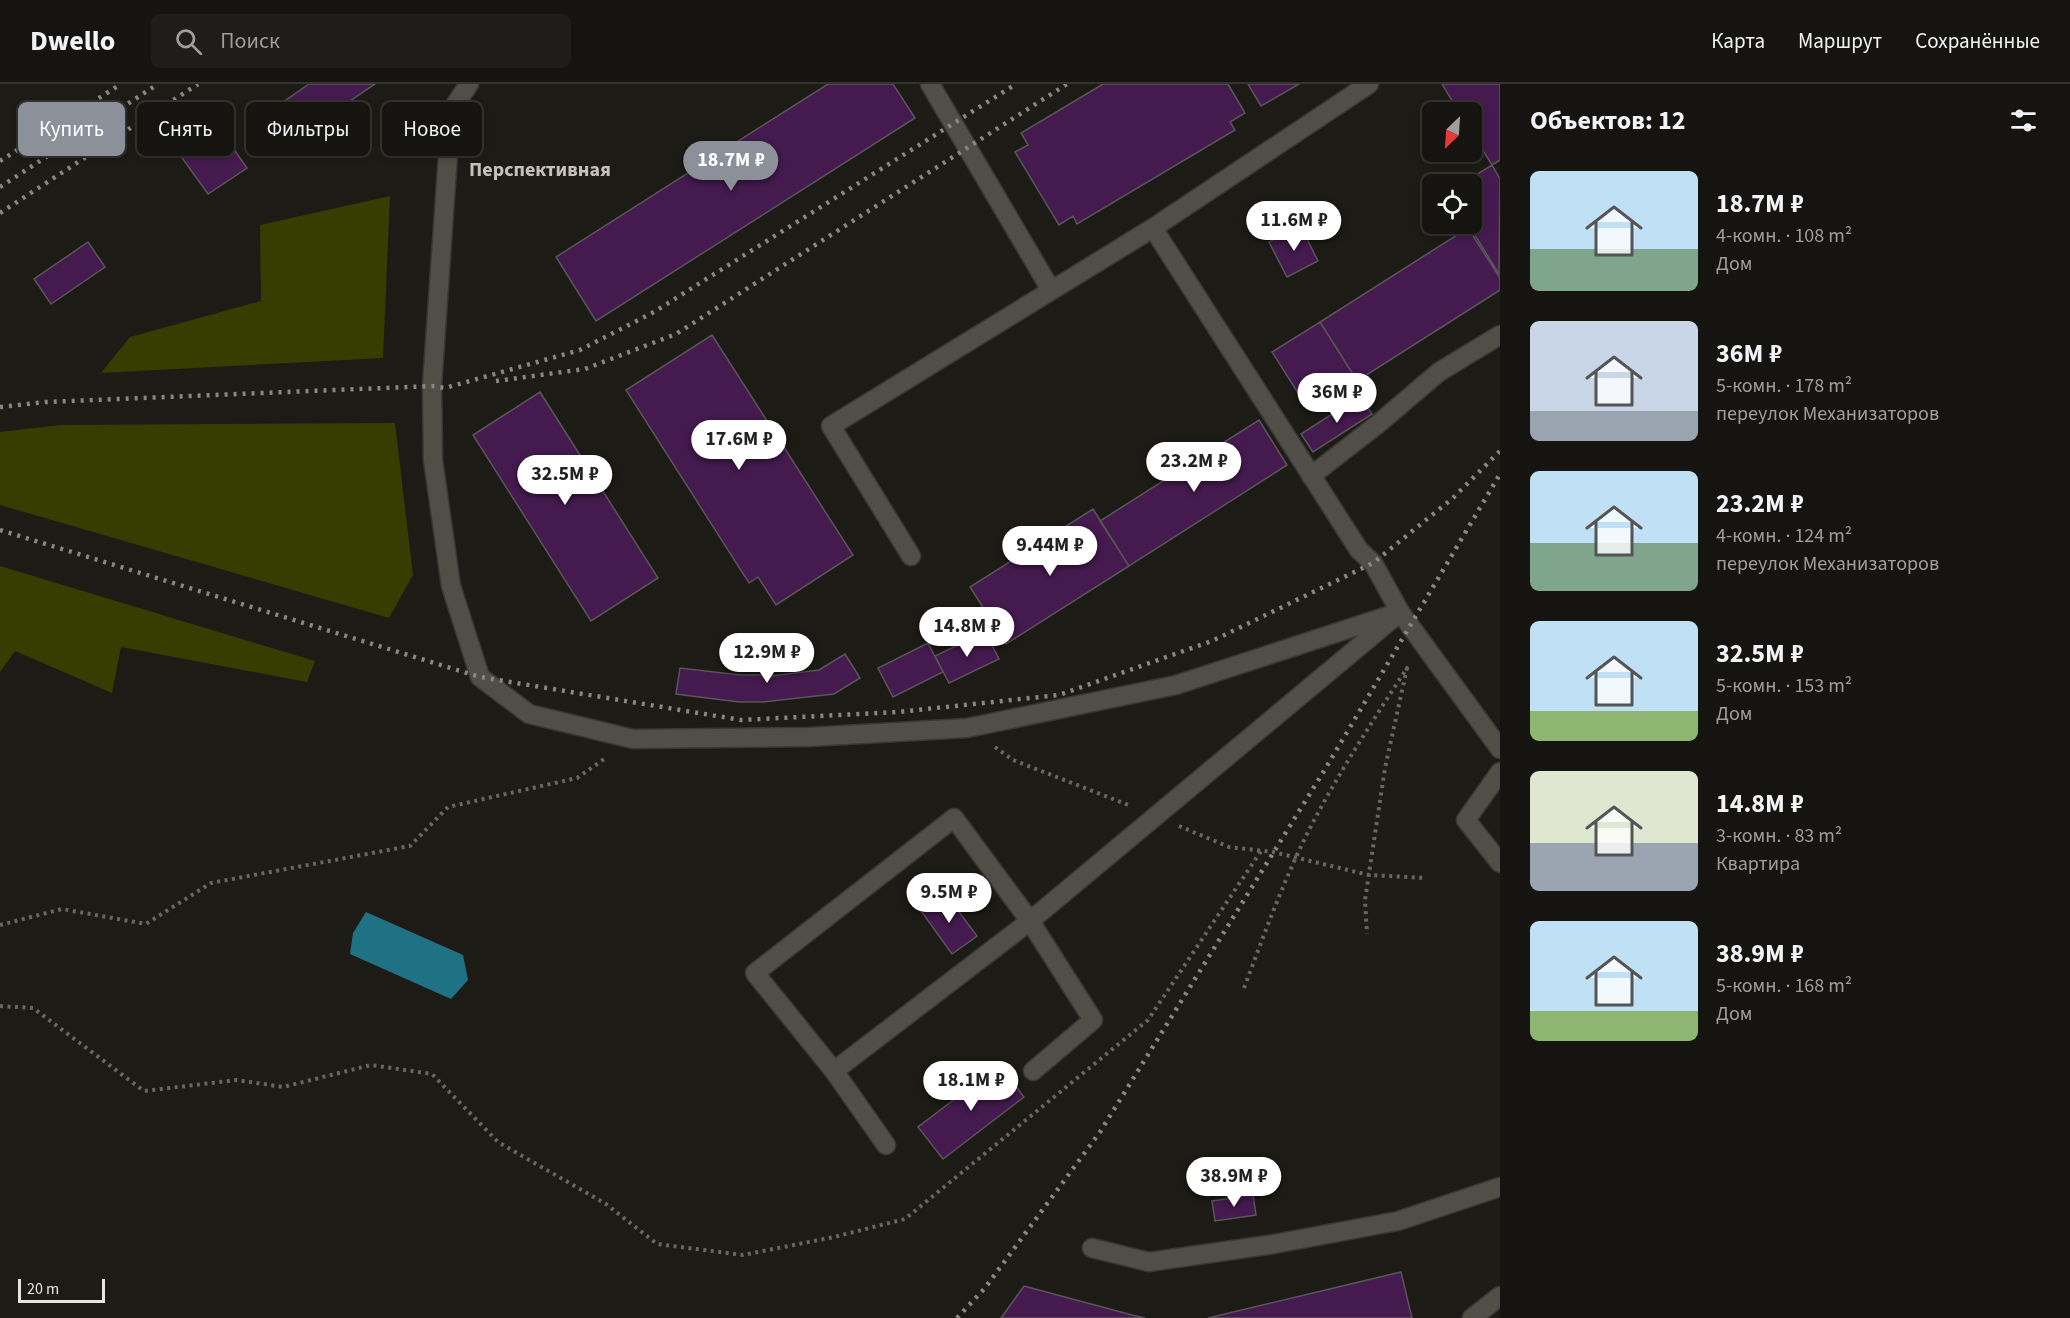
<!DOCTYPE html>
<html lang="ru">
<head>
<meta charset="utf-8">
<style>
  body { margin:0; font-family:"Source Sans 3",sans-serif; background:#1f1d19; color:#f1f3f6; height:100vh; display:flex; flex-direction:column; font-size:22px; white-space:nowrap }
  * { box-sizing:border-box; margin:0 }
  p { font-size:20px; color:#9e9e9f }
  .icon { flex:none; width:33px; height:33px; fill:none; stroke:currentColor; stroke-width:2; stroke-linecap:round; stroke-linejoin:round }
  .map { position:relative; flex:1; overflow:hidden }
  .sheet { display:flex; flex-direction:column; background:#161410; width:570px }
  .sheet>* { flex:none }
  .guide { position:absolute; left:18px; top:18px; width:570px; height:54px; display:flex; gap:12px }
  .needle { width:39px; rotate:205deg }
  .controls { position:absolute; left:1422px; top:18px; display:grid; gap:12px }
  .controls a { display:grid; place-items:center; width:60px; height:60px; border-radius:9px; background:#161410; box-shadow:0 3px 9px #0003,0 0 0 2px #353330; font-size:30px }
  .scale { position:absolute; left:18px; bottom:15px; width:87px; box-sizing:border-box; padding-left:6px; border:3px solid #e7e5e1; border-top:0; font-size:16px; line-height:21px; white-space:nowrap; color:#e7e5e1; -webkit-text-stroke:4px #1d1b15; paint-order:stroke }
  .price { position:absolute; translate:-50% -51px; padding:0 14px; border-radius:21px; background:#fff; color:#222; font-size:20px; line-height:39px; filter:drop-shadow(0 2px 3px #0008) }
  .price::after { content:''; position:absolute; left:50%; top:36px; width:18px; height:14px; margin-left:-9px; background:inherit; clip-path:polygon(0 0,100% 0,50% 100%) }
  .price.selected { background:#8c9099; color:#fff }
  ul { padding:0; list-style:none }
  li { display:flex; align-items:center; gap:18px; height:150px; padding:0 30px }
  li span { display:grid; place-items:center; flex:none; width:168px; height:120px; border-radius:9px; color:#555 }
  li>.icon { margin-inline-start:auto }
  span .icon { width:72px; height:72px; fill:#fffc; stroke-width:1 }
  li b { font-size:26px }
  h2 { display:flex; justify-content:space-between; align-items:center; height:72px; padding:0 30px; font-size:26px }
  .chip { padding:0 21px; border-radius:9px; background:#161410; box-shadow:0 3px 9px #0003,0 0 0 2px #353330; font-size:21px; line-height:54px }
  .chip.selected { background:#8c9099; color:#fff }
  header { display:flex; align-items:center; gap:36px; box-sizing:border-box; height:84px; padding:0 30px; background:#161410; border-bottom:2px solid #353330 }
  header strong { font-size:28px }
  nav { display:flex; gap:33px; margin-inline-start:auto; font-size:21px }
  .search { width:420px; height:54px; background:#1f1d19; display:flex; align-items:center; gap:15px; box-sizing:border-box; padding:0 21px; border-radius:9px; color:#9e9e9f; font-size:22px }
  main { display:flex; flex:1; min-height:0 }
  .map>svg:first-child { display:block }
  .green { fill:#373c00 }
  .water { fill:#1f7184 }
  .building { fill:#441a4f; stroke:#5a555b; stroke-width:1.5 }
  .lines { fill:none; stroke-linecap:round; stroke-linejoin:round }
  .minor-casing { stroke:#393734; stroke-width:21 }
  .path { stroke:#686661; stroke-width:4; stroke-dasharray:3 4.5; stroke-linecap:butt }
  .minor { stroke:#514e47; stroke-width:18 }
  .rail { stroke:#898782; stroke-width:4.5; stroke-dasharray:3 6; stroke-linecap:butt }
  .labels { text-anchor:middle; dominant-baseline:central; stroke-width:6; stroke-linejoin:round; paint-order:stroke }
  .neighbourhood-label { font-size:20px; font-weight:bold; fill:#c5c1ba; stroke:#1d1b15 }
</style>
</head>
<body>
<header>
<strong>Dwello</strong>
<div class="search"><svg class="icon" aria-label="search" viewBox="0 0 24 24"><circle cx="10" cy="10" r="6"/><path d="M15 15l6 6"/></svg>Поиск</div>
<nav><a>Карта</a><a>Маршрут</a><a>Сохранённые</a></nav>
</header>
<main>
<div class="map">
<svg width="1500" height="1234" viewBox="0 0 1500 1234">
  <rect width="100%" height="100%" fill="#1d1b15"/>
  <path class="green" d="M390 112 383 274 101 289 130 253 261 217 260 141Z
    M395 339 413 491 389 534 0 421V348L60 341Z
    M0 482 315 577 307 598 121 563 112 609 15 567 0 588Z"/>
  <path class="water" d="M366 828 463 871 468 896 451 915 350 870 353 849Z"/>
  <path class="building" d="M309 0H375L287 60 266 30Z
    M828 0H893L915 34 596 237 556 173Z
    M1103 0H1228L1245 29 1230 38 1235 46 1077 140 1073 132 1059 141 1015 68 1028 61 1021 49Z
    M1248 0H1299L1261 22Z
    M1442 0H1500V76L1492 81 1472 49V28H1459Z
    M219 44 247 84 208 110 180 71Z
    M1492 81 1500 95 1499 190 1468 140H1472V100H1461Z
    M1301 143 1318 177 1287 193 1269 158Z
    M1468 144 1500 194V206L1357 297 1320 238Z
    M88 158 105 183 51 220 34 195Z
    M1320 238 1353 290 1305 320 1272 268Z
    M712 251 853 471 776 521 758 493 749 499 626 306Z
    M540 308 658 494 591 537 473 351Z
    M1360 312 1372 330 1313 368 1301 350Z
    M1259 336 1287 381 1129 482 1100 437Z
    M1093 425 1129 482 1006 560 970 503Z
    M985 548 999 575 949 599 935 572Z
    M928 559 943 588 893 613 878 584Z
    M845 570 860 594 834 610 763 618H739L676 610 680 584 740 591H763V593L819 586Z
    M945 809 977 852 952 870 921 827Z
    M1000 981 1024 1013 943 1075 918 1043Z
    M1253 1111 1256 1131 1215 1137 1212 1117Z
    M1401 1188 1412 1234H1208Z
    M1024 1202 1132 1231 1145 1234H1001Z"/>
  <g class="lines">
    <g class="minor-casing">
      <path id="minor" d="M469 0 451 27 432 302 433 376 451 502 480 593 529 630 633 655 809 653 967 644 1176 601 1400 528
        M930 0 1051 206
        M1153 144 1359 466 1373 479 1400 528 1500 665
        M1311 392 1378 340 1439 288 1500 251
        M911 472 831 342 1153 144 1369 0
        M1500 688 1466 736 1500 779
        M954 734 1030 837 834 987 755 889Z
        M834 987 886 1061
        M1033 987 1093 936 1030 837 1392 535
        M1092 1164 1149 1178 1274 1160 1398 1137 1500 1103
        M1472 1234 1500 1212"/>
    </g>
    <path class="path" d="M995 663 1013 676 1131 722
      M1179 742 1229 763 1273 768 1369 791 1426 794
      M0 841 62 825 146 840 211 799 410 762 448 723 577 694 607 673
      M1244 904C1264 851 1283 798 1308 748 1337 691 1372 638 1407 584L1385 684 1365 816 1367 850
      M0 922 33 924 144 1007 237 996 283 1003 371 981 432 990 498 1058 606 1120 657 1160 743 1171 834 1153 905 1135 1148 936 1261 767"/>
    <use href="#minor" class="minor"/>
    <path class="rail" d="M0 77 121 0
      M0 103 158 0
      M0 129 198 0
      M496 297 585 285 676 250 1067 0
      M0 323 45 318 432 302 445 304 580 266 654 228 1016 0
      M0 446 480 593 741 636 898 628 1059 611 1212 557 1373 479 1453 414 1500 367
      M957 1234 985 1204 1100 1048 1324 687 1500 390"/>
  </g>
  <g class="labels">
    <g class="neighbourhood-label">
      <text x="540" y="86">Перспективная</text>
    </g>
  </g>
</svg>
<div class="controls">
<a><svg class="needle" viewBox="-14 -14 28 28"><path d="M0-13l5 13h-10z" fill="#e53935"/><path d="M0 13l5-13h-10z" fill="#9e9e9f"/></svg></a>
<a><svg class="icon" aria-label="locate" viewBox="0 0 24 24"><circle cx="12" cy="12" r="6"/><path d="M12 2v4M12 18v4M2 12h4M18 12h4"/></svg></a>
</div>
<div class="scale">20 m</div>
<b class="price selected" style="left:731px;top:108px">18.7M ₽</b>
<b class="price" style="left:1294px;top:168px">11.6M ₽</b>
<b class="price" style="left:1337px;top:340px">36M ₽</b>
<b class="price" style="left:739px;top:387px">17.6M ₽</b>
<b class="price" style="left:1194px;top:409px">23.2M ₽</b>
<b class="price" style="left:565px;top:422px">32.5M ₽</b>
<b class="price" style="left:1050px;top:493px">9.44M ₽</b>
<b class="price" style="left:967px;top:574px">14.8M ₽</b>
<b class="price" style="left:767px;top:600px">12.9M ₽</b>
<b class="price" style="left:949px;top:840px">9.5M ₽</b>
<b class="price" style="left:971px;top:1028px">18.1M ₽</b>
<b class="price" style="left:1234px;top:1124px">38.9M ₽</b>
<div class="guide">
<a class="chip selected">Купить</a>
<a class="chip">Снять</a>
<a class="chip">Фильтры</a>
<a class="chip">Новое</a>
</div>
</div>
<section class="sheet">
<h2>Объектов: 12<svg class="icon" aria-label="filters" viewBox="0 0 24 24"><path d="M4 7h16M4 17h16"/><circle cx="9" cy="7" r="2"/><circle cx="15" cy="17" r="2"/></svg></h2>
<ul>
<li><span style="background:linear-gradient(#bfe0f5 65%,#7fa58c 0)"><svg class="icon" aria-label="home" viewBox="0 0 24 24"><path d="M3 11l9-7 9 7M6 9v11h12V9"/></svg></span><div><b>18.7M ₽</b><p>4-комн. · 108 m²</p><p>Дом</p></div></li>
<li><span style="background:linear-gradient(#c9d6e8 75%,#9aa5b1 0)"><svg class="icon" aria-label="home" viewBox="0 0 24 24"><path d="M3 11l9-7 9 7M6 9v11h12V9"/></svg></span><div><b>36M ₽</b><p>5-комн. · 178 m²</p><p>переулок Механизаторов</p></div></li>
<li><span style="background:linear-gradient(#bfe0f5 60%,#7fa58c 0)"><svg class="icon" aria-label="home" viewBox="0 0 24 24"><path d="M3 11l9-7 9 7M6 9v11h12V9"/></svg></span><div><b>23.2M ₽</b><p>4-комн. · 124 m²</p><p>переулок Механизаторов</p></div></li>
<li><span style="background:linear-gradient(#bfe0f5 75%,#8fb573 0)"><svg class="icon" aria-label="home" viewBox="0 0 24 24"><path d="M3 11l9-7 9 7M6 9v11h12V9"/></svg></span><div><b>32.5M ₽</b><p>5-комн. · 153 m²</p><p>Дом</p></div></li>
<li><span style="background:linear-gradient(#dfe7d0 60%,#9aa5b1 0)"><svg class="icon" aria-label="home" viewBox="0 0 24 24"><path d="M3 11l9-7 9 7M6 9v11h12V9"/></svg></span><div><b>14.8M ₽</b><p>3-комн. · 83 m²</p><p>Квартира</p></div></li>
<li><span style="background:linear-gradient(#bfe0f5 75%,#8fb573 0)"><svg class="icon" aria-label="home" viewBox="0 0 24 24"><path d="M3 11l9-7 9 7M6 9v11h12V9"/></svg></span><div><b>38.9M ₽</b><p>5-комн. · 168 m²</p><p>Дом</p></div></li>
</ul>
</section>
</main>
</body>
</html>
